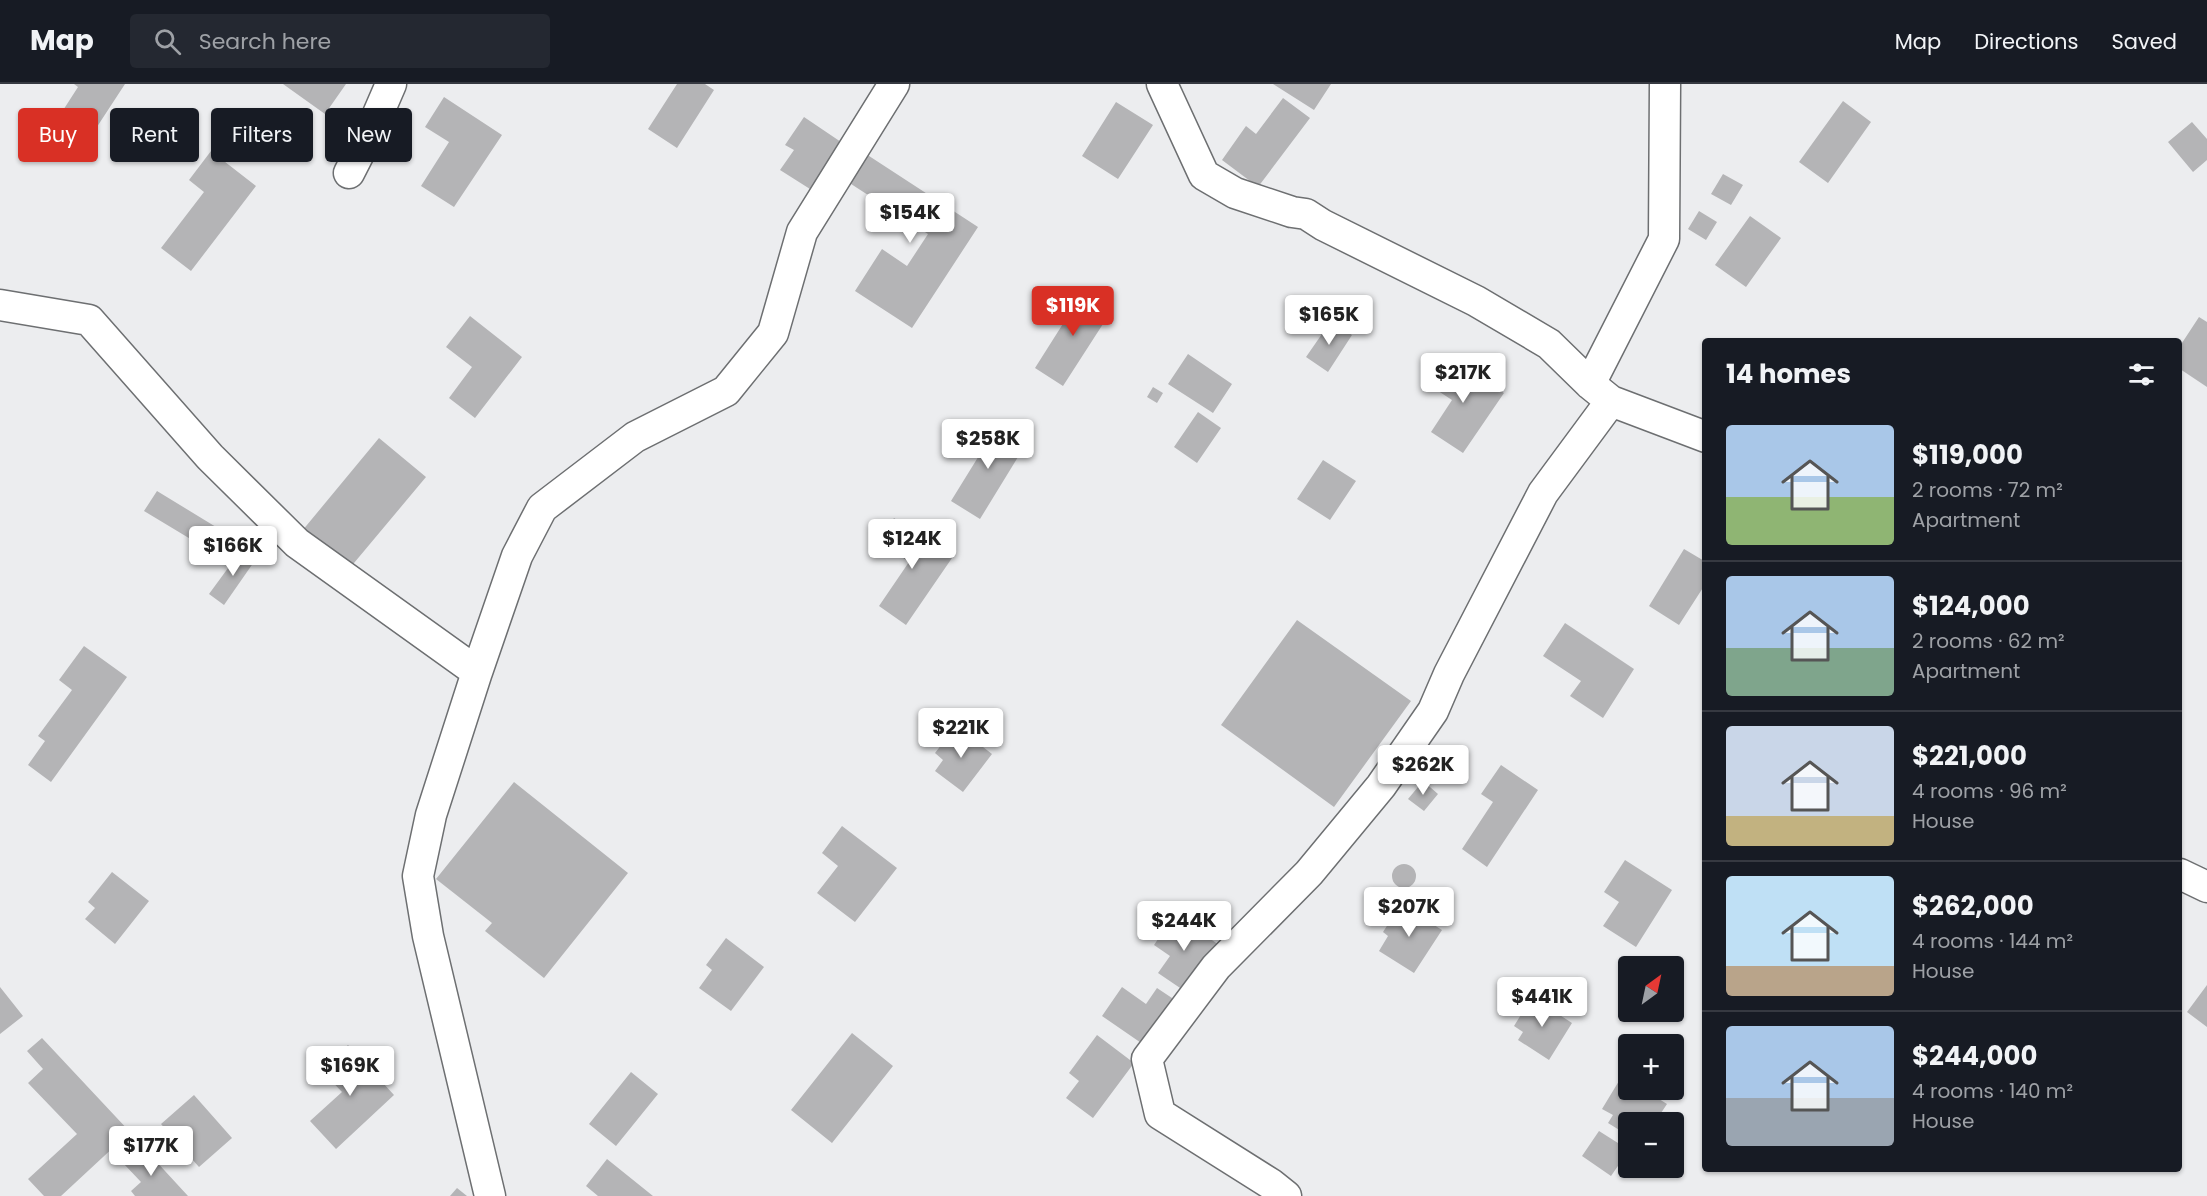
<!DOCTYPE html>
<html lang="en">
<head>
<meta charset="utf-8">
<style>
  body { margin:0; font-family:Poppins,sans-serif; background:#242831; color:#f1f3f6; height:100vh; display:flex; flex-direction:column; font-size:22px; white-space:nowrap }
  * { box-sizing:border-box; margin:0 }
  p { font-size:20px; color:#9ea1a6 }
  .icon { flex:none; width:33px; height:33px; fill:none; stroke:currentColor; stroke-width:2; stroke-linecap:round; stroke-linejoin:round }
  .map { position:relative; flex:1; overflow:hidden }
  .side { position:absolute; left:1702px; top:254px; width:480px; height:834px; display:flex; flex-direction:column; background:#171b24; border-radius:6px; box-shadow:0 2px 4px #0004 }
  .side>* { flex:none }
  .guide { position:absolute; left:18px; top:24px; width:570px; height:54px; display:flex; gap:12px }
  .needle { width:39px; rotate:33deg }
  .controls { position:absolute; left:1618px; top:872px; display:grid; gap:12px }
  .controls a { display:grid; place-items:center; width:66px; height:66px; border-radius:6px; background:#171b24; box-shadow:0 2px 4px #0004; font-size:30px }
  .price { position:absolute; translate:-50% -51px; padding:0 14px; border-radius:6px; background:#fff; color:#222; font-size:20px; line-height:39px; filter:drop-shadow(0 2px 3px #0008) }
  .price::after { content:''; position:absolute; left:50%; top:36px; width:18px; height:14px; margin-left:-9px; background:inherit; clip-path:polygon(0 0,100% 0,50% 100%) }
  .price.current { background:#d93025; color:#fff }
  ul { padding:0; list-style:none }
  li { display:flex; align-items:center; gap:18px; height:150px; padding:0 24px }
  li+li { border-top:2px solid #363941 }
  li span { display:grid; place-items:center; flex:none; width:168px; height:120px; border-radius:6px; color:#555 }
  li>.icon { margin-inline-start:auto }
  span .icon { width:72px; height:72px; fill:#fffc; stroke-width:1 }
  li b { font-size:26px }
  h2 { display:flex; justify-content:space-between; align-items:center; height:72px; padding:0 24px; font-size:26px }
  .chip { padding:0 21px; border-radius:6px; background:#171b24; box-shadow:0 2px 4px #0004; font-size:21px; line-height:54px }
  .chip.current { background:#d93025; color:#fff }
  header { display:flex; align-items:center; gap:36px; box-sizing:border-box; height:84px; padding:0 30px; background:#171b24; border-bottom:2px solid #363941 }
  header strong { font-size:28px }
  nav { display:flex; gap:33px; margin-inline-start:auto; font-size:21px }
  .search { width:420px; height:54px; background:#242831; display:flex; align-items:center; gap:15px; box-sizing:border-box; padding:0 21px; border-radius:6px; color:#9ea1a6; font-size:22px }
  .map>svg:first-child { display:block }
  .building { fill:#b4b4b6 }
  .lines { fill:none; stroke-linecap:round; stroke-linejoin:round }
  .minor-casing { stroke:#6d6f71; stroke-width:33 }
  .minor { stroke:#fff; stroke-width:30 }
</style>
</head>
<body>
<header>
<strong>Map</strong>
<div class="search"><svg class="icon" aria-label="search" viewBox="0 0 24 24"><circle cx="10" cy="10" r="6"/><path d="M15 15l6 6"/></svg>Search here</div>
<nav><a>Map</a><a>Directions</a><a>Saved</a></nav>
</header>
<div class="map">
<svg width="2207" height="1112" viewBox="0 0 2207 1112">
  <rect width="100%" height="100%" fill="#ecedef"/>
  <path class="building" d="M74 0H125L91 52 60 31 78 3Z
    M283 0H346L325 30Z
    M677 0H705L714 6 677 64 648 45Z
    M1273 0H1331L1314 26Z
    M444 13 502 51 454 123 421 102 449 58 425 43Z
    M1283 14 1310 34 1258 103 1222 76 1246 42 1256 50Z
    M1843 17 1871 38 1828 99 1799 78Z
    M1116 18 1153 41 1118 95 1082 72Z
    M804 33 841 58 810 105 780 86 794 66 785 61Z
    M2192 38 2207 55V76L2193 88 2168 58Z
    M211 67 256 102 191 187 161 164 204 108 189 96Z
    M866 70 978 143 912 244 855 207 882 165 907 182 928 150 848 98Z
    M1723 90 1743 101 1731 121 1711 110Z
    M1699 127 1717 138 1706 156 1688 145Z
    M1750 132 1781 154 1746 203 1715 181Z
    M1078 205 1112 226 1063 302 1035 284 1066 235 1060 231Z
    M470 232 522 273 475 334 449 314 472 283 446 263Z
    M2199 233 2207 238V303L2180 285V262Z
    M1331 237 1352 251 1328 288 1306 273Z
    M1188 270 1232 300 1213 329 1168 300Z
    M1449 272 1504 309 1463 369 1431 348 1452 316 1429 301Z
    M1153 303 1163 309 1157 319 1147 313Z
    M1198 328 1221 344 1197 379 1174 363Z
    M991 338 1026 360 980 435 951 417 980 370 974 367Z
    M958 350 974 360 968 370 951 360Z
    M379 354 426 393 349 485 302 447Z
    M1323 376 1356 397 1330 436 1297 415Z
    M157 407 239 457 227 477 144 427Z
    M894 434 952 474 906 541 879 522 909 478 879 457Z
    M242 465 256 475 224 521 209 510Z
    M1684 465 1706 478V499L1679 541 1649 522Z
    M1297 536 1411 617 1334 723 1221 641Z
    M1565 539 1634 585 1603 634 1570 612 1581 597 1543 572Z
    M84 562 127 593 51 698 28 681 45 657 38 652 72 606 59 596Z
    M956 642 992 670 963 708 935 687 943 676 935 669Z
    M1501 681 1538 706 1487 783 1462 765 1493 718 1481 710Z
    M1423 697 1438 710 1424 727 1408 715Z
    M514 698 628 789 544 894 485 847 492 839 436 795Z
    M842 742 897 784 855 838 817 809 838 782 822 769Z
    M1625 776 1672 806 1636 863 1603 842 1619 818 1604 808Z
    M1392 792a12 12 0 1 1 24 0a12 12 0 1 1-24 0Z
    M112 788 149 817 115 860 85 835 95 824 88 818Z
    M1401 820 1442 846 1414 889 1379 867 1388 852 1383 848Z
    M1175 830 1219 861 1186 908 1158 889 1170 872 1154 861Z
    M726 854 764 883 731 927 699 904 712 886 706 881Z
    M2207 901V943L2187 928Z
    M0 903 23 932 0 950Z
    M1122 903 1146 920 1157 904 1178 918 1147 963 1102 932Z
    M1532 913 1572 939 1549 976 1518 956 1523 948 1514 942Z
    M852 949 893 982 832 1059 791 1026Z
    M1097 951 1134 979 1093 1034 1066 1014 1079 997 1069 989Z
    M42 954 130 1048 61 1112H44L28 1095 77 1050 28 999 43 985 27 967Z
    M348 961 394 1011 336 1065 310 1037 342 1008 321 986Z
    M631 988 658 1010 616 1062 589 1040Z
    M1622 992 1629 996V1005H1643L1667 1020 1655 1038H1629V1052L1608 1039 1613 1031 1602 1025Z
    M194 1011 232 1054 199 1083 161 1040Z
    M1599 1047 1629 1066 1611 1092 1582 1072Z
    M142 1062 188 1112H135L131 1107 141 1098 123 1079Z
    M607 1075 653 1112H598L586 1102Z
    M457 1104 467 1112H450Z"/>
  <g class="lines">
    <g class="minor-casing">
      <path id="minor" d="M1162 0 1204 91 1235 109 1292 128 1306 130 1323 141 1476 217 1549 260 1590 300 1611 317 1706 353
        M349 89 372 44 391 0
        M0 221 89 236 210 373 297 459 477 588 431 731 418 792 428 852 490 1112
        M1590 300 1664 155 1665 0
        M477 588 517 472 542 424 635 353 726 307 773 249 802 148 894 0
        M2180 790 2207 803
        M1286 1112 1271 1100 1160 1030 1147 975 1216 883 1309 789 1381 702 1433 627 1449 590 1543 409 1611 317"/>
    </g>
    <use href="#minor" class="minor"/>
  </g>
</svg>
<div class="controls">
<a><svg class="needle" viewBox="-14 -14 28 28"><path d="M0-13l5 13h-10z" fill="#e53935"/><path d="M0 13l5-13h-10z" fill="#9ea1a6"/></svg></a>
<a>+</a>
<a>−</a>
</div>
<b class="price" style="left:910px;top:160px">$154K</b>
<b class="price current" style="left:1073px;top:253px">$119K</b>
<b class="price" style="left:1329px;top:262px">$165K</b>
<b class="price" style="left:1463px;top:320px">$217K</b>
<b class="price" style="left:988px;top:386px">$258K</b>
<b class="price" style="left:912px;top:486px">$124K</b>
<b class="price" style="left:233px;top:493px">$166K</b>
<b class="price" style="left:961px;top:675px">$221K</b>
<b class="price" style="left:1423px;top:712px">$262K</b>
<b class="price" style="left:1409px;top:854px">$207K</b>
<b class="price" style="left:1184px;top:868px">$244K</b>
<b class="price" style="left:1542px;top:944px">$441K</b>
<b class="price" style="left:350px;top:1013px">$169K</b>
<b class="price" style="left:151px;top:1093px">$177K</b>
<div class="guide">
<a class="chip current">Buy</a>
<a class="chip">Rent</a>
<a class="chip">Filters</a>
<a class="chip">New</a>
</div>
<section class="side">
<h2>14 homes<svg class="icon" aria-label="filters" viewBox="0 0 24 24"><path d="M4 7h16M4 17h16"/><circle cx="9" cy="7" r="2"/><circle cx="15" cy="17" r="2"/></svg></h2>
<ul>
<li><span style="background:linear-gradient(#a9c7e8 60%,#8fb573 0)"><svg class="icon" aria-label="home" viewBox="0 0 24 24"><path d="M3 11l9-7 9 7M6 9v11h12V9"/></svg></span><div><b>$119,000</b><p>2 rooms · 72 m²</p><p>Apartment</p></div></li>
<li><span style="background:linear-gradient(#a9c7e8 60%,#7fa58c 0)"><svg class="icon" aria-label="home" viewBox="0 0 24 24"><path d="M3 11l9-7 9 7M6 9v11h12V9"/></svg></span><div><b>$124,000</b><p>2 rooms · 62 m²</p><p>Apartment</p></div></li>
<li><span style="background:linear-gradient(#c9d6e8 75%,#c2b280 0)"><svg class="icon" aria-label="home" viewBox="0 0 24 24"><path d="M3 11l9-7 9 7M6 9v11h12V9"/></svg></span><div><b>$221,000</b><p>4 rooms · 96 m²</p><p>House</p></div></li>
<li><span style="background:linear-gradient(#bfe0f5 75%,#b9a48a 0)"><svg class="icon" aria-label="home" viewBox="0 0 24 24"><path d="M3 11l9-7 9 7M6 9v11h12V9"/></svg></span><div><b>$262,000</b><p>4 rooms · 144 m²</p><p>House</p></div></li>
<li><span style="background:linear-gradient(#a9c7e8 60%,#9aa5b1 0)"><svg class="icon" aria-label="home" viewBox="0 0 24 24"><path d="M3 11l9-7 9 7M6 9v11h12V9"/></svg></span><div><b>$244,000</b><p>4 rooms · 140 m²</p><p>House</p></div></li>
</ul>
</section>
</div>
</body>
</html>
